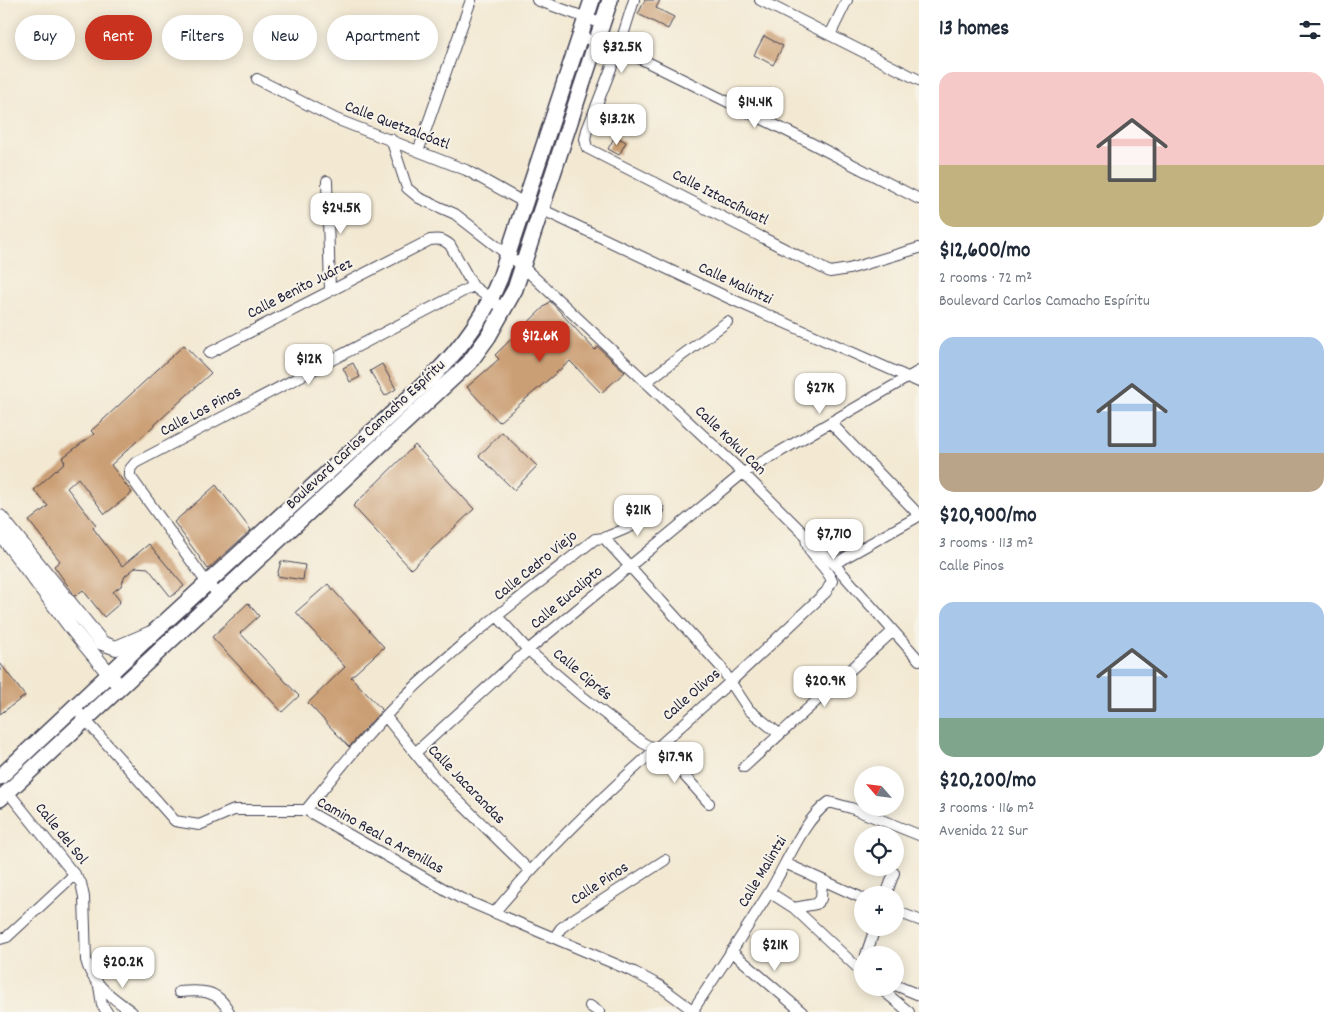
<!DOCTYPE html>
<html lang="en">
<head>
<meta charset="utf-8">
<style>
  body { margin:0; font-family:Dekko,sans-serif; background:#f6f6f7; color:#1f2937; height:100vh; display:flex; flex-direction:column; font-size:19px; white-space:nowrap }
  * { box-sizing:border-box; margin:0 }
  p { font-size:16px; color:#747a83 }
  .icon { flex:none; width:28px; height:28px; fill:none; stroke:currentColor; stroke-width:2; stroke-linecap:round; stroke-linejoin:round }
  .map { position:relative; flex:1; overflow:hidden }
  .sheet { display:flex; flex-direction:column; background:#fff; width:425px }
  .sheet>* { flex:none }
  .hud { position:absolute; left:15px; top:15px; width:475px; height:45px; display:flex; gap:10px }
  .needle { width:32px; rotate:298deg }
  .tools { position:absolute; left:854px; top:766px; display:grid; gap:10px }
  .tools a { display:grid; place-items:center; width:50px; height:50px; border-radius:50%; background:#fff; box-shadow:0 2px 12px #0003; font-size:25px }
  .price { position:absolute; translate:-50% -42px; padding:0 11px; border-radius:10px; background:#fff; color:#222; font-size:16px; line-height:32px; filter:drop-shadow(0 1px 2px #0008) }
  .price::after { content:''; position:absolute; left:50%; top:30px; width:15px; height:11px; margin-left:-8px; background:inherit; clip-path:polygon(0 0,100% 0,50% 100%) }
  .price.current { background:#c8321e; color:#fff }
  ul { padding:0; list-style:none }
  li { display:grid; align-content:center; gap:10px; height:265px; padding:0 20px }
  li span { display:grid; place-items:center; height:155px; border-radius:15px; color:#555 }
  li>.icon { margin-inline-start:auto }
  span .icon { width:90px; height:90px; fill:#fffc; stroke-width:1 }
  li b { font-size:21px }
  h2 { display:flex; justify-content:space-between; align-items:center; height:60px; padding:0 20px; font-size:21px }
  .pill { padding:0 18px; border-radius:22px; background:#fff; box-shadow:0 2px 12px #0003; font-size:18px; line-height:45px }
  .pill.current { background:#c8321e; color:#fff }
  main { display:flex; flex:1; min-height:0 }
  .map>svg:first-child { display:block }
  .building { fill:#cb9f74 }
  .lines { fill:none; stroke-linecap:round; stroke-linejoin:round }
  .minor-casing { stroke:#414052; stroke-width:12 }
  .secondary-casing { stroke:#414052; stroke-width:16 }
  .primary-casing { stroke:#414052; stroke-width:18 }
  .minor { stroke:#fff; stroke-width:10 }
  .secondary { stroke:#fff; stroke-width:14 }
  .primary { stroke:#fff; stroke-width:15 }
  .labels { text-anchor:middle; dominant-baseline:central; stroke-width:4; stroke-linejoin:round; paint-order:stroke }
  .street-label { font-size:16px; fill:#22223b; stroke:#f7f3e8 }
</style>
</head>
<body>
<main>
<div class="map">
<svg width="919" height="1012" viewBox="0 0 919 1012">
  <rect width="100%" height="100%" fill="#f7f3e8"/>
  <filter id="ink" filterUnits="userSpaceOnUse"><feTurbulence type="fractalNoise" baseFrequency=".02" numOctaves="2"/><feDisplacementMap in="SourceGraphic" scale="10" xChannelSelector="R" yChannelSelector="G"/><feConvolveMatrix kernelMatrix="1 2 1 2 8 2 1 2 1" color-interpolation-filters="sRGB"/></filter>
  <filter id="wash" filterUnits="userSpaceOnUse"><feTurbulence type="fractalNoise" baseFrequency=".0096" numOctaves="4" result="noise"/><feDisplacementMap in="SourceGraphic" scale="20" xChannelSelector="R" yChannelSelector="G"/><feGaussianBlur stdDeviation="1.12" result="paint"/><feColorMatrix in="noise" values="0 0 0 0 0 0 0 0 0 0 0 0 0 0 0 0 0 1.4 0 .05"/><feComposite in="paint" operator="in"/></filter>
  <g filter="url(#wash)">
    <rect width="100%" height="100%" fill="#f3e9d3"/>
    <g id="blocks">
      <path class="building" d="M645 0H660L656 8 674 17 668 29 638 14Z
        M764 36 783 46 773 65 754 55Z
        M615 136 626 142 619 155 608 149Z
        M550 301 595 350 598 347 625 372 601 393 570 361 499 422 467 387 499 359 495 355Z
        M184 345 211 373 111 465 132 493 105 514 78 478 67 488 96 525 93 528 122 566 149 544 184 586 171 597 148 568 136 567 125 576 121 586 113 592 120 601 119 604 104 617 83 590 75 596 54 566 60 561 29 521 48 506 34 490 65 462 62 458 94 434 91 431Z
        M353 363 360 377 350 382 343 368Z
        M382 364 396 389 385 396 370 371Z
        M502 432 537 466 514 490 479 456Z
        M415 445 474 509 411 569 353 506Z
        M216 485 251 530 208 569 174 522Z
        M281 561 305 565 303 580 277 576Z
        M328 584 384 647 351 677 382 710 349 747 308 703 345 667 296 612Z
        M248 603 259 616 240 633 299 696 282 712 212 637Z
        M0 663 25 696 0 714Z"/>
    </g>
  </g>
  <g filter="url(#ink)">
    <use href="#blocks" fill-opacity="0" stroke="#414052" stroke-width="1"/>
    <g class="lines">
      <g class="minor-casing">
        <path id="minor" d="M537 0 603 24
          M634 0 619 48 587 130 585 139 587 148 830 272 849 269 919 248
          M760 0 919 80
          M830 35 847 0
          M580 37 619 48 809 142 919 199
          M257 79 336 119 466 170 525 203
          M391 139 407 188 419 198 455 214 522 266 743 473 834 564 919 660
          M419 149 471 0
          M327 181 330 290
          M541 209 731 299 919 382
          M209 353 430 240C439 239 443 239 450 245L473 286 505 310
          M646 382 727 322
          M831 423 919 515
          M604 538 720 666 749 710 778 733
          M834 564 919 516
          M220 595 207 583 130 476V469L135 463 473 286
          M497 616 528 650 583 697 643 743 665 754 709 803
          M75 708 175 821 199 825 234 810H306L460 898 634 972 660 986 695 1012
          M386 717 436 779 529 870
          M415 753 528 650 743 473 919 371
          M744 767 892 632
          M8 792 81 883 84 897 86 960C92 985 112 997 132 1012
          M306 810C336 773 366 735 400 701 460 642 529 591 595 539L604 538 637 524 659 510
          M787 864 862 898
          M769 892 794 908 862 972
          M886 895 894 873
          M794 908 816 904 821 899 822 880
          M895 911 919 920
          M494 913C564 828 648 756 729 683 762 653 794 622 826 592L832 581C825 563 807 557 806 537
          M554 938 561 928 572 920 665 860
          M0 939 7 937 75 874
          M731 951 802 1012
          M866 955 875 928
          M895 985 919 995
          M99 986 102 1005 107 1012
          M880 988 909 1012
          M179 992C200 990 218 989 229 1012
          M590 1006 599 1012
          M693 1010C719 971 745 931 770 891 787 863 803 820 829 802L851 808 919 835"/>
      </g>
      <g class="secondary-casing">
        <path id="secondary" d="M0 517 102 643 116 648 151 633
          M0 533 73 630 120 687"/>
      </g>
      <g class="primary-casing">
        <path id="primary" d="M0 777 154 632 433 376C462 347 485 315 500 278L592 0
          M0 799 469 363 488 337 515 289 610 0"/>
      </g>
      <use href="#minor" class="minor"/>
      <use href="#secondary" class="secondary"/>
      <use href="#primary" class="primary"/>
    </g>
  </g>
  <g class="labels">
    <g class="street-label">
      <text transform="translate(397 126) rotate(21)">Calle Quetzalcóatl</text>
      <text transform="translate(720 198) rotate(27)">Calle Iztaccíhuatl</text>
      <text transform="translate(735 284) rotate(25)">Calle Malintzi</text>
      <text transform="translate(300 289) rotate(-27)">Calle Benito Juárez</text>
      <text transform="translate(201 412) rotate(-28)">Calle Los Pinos</text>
      <text transform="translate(366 435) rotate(-43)">Boulevard Carlos Camacho Espíritu</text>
      <text transform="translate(730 441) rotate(44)">Calle Kokul Can</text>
      <text transform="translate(536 566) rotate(-39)">Calle Cedro Viejo</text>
      <text transform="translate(567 598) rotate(-40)">Calle Eucalipto</text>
      <text transform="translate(582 675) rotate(40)">Calle Ciprés</text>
      <text transform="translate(692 695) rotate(-41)">Calle Olivos</text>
      <text transform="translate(466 785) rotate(46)">Calle Jacarandas</text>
      <text transform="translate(61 834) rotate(51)">Calle del Sol</text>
      <text transform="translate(380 836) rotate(29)">Camino Real a Arenillas</text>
      <text transform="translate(763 872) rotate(-59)">Calle Malintzi</text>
      <text transform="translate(600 884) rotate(-33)">Calle Pinos</text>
    </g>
  </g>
</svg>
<div class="tools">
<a><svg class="needle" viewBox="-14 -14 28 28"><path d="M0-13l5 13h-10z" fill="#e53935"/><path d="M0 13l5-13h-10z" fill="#747a83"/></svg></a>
<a><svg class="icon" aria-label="locate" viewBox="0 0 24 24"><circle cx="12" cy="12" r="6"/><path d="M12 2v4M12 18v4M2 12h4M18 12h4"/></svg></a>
<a>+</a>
<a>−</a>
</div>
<b class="price" style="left:622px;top:74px">$32.5K</b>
<b class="price" style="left:755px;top:129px">$14.4K</b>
<b class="price" style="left:617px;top:146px">$13.2K</b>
<b class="price" style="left:341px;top:235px">$24.5K</b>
<b class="price current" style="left:540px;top:363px">$12.6K</b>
<b class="price" style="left:309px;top:386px">$12K</b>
<b class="price" style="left:820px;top:415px">$27K</b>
<b class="price" style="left:638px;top:537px">$21K</b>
<b class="price" style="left:834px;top:561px">$7,710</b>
<b class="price" style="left:825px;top:708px">$20.9K</b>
<b class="price" style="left:675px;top:784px">$17.9K</b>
<b class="price" style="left:775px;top:972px">$21K</b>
<b class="price" style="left:123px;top:989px">$20.2K</b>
<div class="hud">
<a class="pill">Buy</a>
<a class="pill current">Rent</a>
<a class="pill">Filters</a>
<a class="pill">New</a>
<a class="pill">Apartment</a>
</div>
</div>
<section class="sheet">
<h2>13 homes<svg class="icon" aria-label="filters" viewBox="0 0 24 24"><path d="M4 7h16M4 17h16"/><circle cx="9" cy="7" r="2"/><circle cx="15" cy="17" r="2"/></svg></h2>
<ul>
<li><span style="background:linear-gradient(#f6c9c9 60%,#c2b280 0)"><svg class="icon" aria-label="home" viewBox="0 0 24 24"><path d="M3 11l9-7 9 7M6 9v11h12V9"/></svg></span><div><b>$12,600/mo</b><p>2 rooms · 72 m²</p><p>Boulevard Carlos Camacho Espíritu</p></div></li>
<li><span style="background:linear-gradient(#a9c7e8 75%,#b9a48a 0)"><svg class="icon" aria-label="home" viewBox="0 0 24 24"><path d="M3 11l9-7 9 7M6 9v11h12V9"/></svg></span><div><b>$20,900/mo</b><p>3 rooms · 113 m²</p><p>Calle Pinos</p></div></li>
<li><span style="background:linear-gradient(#a9c7e8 75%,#7fa58c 0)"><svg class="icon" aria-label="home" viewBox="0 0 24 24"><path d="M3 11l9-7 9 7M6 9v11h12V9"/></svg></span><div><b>$20,200/mo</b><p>3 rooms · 116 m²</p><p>Avenida 22 Sur</p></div></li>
</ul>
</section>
</main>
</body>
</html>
